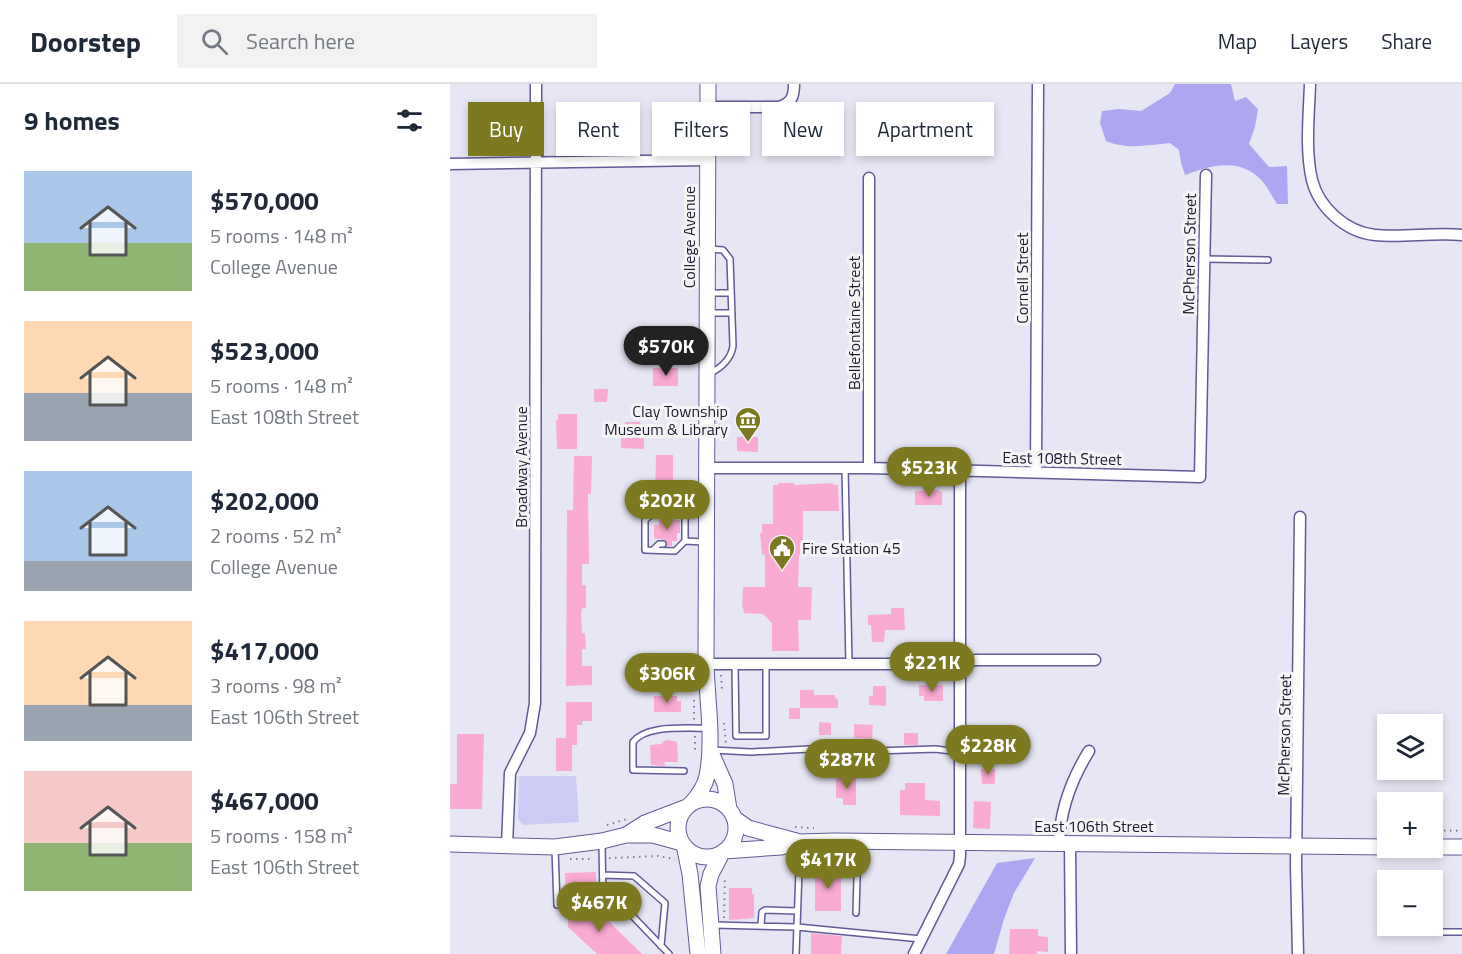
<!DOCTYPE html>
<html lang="en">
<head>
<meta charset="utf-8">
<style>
  body { margin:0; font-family:"Titillium Web",sans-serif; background:#f2f2f3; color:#1f2937; height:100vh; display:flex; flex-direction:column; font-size:22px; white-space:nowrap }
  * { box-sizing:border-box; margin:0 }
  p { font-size:20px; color:#747a83 }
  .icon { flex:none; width:33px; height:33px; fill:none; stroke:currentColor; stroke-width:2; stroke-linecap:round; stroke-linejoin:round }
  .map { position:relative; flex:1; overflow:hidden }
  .side { display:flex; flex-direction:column; background:#fff; width:450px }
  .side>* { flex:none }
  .banner { position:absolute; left:18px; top:18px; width:570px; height:54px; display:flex; gap:12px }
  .tools { position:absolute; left:927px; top:630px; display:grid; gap:12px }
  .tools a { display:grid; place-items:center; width:66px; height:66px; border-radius:0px; background:#fff; box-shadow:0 3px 9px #0003; font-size:30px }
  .price { position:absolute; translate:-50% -51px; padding:0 14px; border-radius:21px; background:#7c7920; color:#fff; font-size:20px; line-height:39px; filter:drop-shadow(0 2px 3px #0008) }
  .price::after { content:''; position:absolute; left:50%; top:36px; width:18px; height:14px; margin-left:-9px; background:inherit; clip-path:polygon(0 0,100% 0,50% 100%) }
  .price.active { background:#222; color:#fff }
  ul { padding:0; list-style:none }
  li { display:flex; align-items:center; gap:18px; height:150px; padding:0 24px }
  li span { display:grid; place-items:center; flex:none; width:168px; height:120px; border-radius:0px; color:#555 }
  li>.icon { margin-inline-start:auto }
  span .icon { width:72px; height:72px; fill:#fffc; stroke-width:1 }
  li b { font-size:26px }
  h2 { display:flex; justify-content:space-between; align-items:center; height:72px; padding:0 24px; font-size:26px }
  .pill { padding:0 21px; border-radius:0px; background:#fff; box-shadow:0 3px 9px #0003; font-size:21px; line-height:54px }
  .pill.active { background:#7c7920; color:#fff }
  header { display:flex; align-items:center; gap:36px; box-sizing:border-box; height:84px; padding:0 30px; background:#fff; border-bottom:2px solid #e0e1e3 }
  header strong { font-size:28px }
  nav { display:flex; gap:33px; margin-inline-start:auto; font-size:21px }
  .search { width:420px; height:54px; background:#f2f2f3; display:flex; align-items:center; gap:15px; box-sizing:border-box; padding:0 21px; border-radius:0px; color:#747a83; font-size:22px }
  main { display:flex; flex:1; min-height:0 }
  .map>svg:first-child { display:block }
  .green { fill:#cdcaf5 }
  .forest { fill:#aea6f1 }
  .building { fill:#faabd3 }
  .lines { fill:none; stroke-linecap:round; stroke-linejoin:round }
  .lane-casing { stroke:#625b97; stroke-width:8 }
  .street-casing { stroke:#625b97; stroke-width:13 }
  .secondary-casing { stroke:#625b97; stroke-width:17 }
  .path { stroke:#7f7c90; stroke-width:2; stroke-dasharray:1.5 4.5; stroke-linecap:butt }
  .lane { stroke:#fff; stroke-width:5 }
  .street { stroke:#fff; stroke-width:10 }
  .secondary { stroke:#fff; stroke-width:15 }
  .labels { text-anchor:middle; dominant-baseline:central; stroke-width:6; stroke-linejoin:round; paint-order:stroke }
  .street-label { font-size:16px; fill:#1d1932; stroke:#f5f5f5 }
  .poi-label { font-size:16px; fill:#1d1932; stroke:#f5f5f5; text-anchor:end }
</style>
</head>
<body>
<header>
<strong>Doorstep</strong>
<div class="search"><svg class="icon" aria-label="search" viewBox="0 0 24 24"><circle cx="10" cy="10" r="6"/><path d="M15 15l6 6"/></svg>Search here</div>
<nav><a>Map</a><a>Layers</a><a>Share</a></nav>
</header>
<main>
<section class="side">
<h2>9 homes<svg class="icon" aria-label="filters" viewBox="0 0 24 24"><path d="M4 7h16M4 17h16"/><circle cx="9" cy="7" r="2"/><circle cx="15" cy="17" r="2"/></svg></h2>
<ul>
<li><span style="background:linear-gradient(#a9c7e8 60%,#8fb573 0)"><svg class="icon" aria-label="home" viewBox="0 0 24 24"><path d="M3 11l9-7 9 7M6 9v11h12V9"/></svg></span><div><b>$570,000</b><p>5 rooms · 148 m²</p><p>College Avenue</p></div></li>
<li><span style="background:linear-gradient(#ffd9b3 60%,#9aa5b1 0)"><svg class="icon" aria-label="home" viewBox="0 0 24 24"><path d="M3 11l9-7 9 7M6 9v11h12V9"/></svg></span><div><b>$523,000</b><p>5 rooms · 148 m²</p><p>East 108th Street</p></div></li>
<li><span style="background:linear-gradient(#a9c7e8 75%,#9aa5b1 0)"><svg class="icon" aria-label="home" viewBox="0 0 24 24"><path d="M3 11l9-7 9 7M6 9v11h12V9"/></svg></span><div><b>$202,000</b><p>2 rooms · 52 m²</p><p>College Avenue</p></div></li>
<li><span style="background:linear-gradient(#ffd9b3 70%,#9aa5b1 0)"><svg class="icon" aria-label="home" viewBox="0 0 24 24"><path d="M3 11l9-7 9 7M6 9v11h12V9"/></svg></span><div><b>$417,000</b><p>3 rooms · 98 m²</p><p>East 106th Street</p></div></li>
<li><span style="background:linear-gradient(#f6c9c9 60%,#8fb573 0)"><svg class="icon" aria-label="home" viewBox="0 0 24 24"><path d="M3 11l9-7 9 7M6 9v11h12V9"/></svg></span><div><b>$467,000</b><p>5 rooms · 158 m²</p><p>East 106th Street</p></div></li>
</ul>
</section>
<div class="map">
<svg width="1012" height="870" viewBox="0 0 1012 870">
  <rect width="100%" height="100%" fill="#e7e6f4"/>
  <path class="green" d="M69 692H126L129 738 73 741 68 735Z"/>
  <path class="forest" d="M725 0H781L785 17 796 13 808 25 805 43 799 60 819 83 837 82 838 120H827C821 111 816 99 807 92 786 74 758 82 735 91L731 79 729 66 720 59C699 61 676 66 656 57L650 39 652 27 669 25 691 27 720 9Z
    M585 774 564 809 554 835 544 870H496L547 779Z"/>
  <path class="building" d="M203 284H228V302H203Z
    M144 305H158L157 318H144Z
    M108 330H127V365H107L106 336H108Z
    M175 338H190L191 354H194V365L171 364V354H173Z
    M287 353H308V368L287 367Z
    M206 371H223V409H205Z
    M124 372H142L141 410H138L139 480H132V501H136V524H132L131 530 132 549H135L136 565H132V582H142V601L116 602 117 426H123Z
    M328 399H344V401L383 399V401H388L389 427H353V471H349L348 503H362L361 536H348L349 567H322V539L313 530 294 529 293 523H292L293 503H315V471L312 470 310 449H312V440H323V401H328Z
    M487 406 492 408V421H465V407Z
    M209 436H230V449H227V457H222V462H217L215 456 204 454V441H209Z
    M441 524H454L455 546H435L434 558H422L421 541H418V531L441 530Z
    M469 601H493V617H474V612H469Z
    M423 602H436V622L419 621V612H423Z
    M350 606H364V611H385V614L388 615V624H350V635H339V624H350Z
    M204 612H227V617H231V628H204Z
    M116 618H142V637H132V641H127V661H122V687H106V654H116Z
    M369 638 381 639V651H369Z
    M404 640 423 641 422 655 404 654Z
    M454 649H468V661H454Z
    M7 650H34L32 725H0V700H7Z
    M219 656 227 658 228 678H214L215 682 201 681 200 661 211 660 214 657Z
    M531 685H545V700H532Z
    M386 692 406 693V721H393V714H386Z
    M455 699H475V716L490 717V732L450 731V706H455Z
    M524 717 541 718 540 745 523 744Z
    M365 785H391V827H365Z
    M146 788 147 815H116L115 789Z
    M279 804H302V810H304V834L279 836Z
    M147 825V826L192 870H147L118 843V826Z
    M560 845H588V852L598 853V868L587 867V870H559Z
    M361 849 392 852 391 870H361Z"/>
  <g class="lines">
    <g class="lane-casing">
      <path id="lane" d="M755 175 818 176
        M259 209H281
        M260 229H282
        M259 290C271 284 281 276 283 262L280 175 273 166 259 165
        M395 384 399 581
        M235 457V433L231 428 206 427 195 436V466L225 467 235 457 254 458
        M203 466 209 460H213
        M285 580 286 652H316V580
        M262 666 301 668 359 665 396 668 485 665 510 668
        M234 687 183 686V658C197 640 236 645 257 644
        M152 759 153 820H171L219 870
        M105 765 107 821 153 820
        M153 791 184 792 215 819 211 862
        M406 829 408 759
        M264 841 347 843 471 855
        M311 841 312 828 315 826 347 827
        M972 848H1012
        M346 870 350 759"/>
    </g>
    <g class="street-casing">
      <path id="street" d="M860 0C859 31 855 66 862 96 869 124 896 148 925 151 953 154 983 148 1012 151
        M258 23H329C342 19 344 12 344 0
        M0 80 257 76
        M257 384H419L750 393 756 91
        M419 384V94
        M586 388 588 0
        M256 580H511L525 576H645
        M609 760C610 725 621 696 639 667
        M620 760 621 870
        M57 761 60 689 80 649 85 619 86 0
        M464 870 509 780 510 772V387
        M848 870 846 782 850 433"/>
    </g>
    <g class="secondary-casing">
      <path id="secondary" d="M260 666 275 700 279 725
        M228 744a29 29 0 1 1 58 0a29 29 0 1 1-58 0Z
        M241 720C248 712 255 702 257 692 264 656 257 617 256 580L258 0
        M284 734 298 744 350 758
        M176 751 195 739 237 723
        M0 760 105 763 152 757 176 751H203L232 759
        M234 761 240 790 248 870
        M982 763H1012
        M274 767 331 763 350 758 383 757 938 763
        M263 870 258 802 261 790 272 769"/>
    </g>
    <path class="path" d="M271 591 272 606
      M244 616V637
      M274 639 276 660
      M245 652V670
      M157 741 177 735
      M345 743 364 744
      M982 746 1012 747
      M159 774 208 772 225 775
      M120 775H144
      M274 834 275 792"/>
    <use href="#lane" class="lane"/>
    <use href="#street" class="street"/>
    <use href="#secondary" class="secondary"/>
  </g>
  <defs>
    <g id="museum-pin" transform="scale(1.35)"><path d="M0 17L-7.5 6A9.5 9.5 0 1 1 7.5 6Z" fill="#7c7920" stroke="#f5f5f5"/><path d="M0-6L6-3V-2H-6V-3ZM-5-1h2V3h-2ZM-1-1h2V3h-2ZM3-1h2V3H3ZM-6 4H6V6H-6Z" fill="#fff"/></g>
    <g id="civic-pin" transform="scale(1.35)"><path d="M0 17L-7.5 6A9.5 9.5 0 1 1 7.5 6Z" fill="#7c7920" stroke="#f5f5f5"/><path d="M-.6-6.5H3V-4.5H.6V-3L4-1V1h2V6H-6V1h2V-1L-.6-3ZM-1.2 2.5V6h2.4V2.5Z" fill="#fff"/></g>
  </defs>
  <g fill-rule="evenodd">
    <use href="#museum-pin" x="298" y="336"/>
    <use href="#civic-pin" x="332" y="464"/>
  </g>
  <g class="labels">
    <g class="street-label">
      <text transform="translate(239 153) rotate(-90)">College Avenue</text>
      <text transform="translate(739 170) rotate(-89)">McPherson Street</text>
      <text transform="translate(572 194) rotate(-90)">Cornell Street</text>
      <text transform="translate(404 239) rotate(-90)">Bellefontaine Street</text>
      <text transform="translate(612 374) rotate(1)">East 108th Street</text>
      <text transform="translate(71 383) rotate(-90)">Broadway Avenue</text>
      <text transform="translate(834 651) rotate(-89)">McPherson Street</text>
      <text x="644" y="742">East 106th Street</text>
    </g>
    <g class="poi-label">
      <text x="278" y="327">Clay Township<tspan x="278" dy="18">Museum &amp; Library</tspan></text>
      <text x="352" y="464" text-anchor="start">Fire Station 45</text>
    </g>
  </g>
</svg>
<div class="tools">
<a><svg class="icon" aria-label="layers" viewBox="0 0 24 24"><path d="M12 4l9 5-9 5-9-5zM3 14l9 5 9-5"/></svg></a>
<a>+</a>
<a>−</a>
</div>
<b class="price active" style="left:216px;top:293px">$570K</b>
<b class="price" style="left:479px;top:414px">$523K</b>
<b class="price" style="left:217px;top:447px">$202K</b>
<b class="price" style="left:482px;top:609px">$221K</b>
<b class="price" style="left:217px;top:620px">$306K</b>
<b class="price" style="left:538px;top:692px">$228K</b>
<b class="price" style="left:397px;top:706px">$287K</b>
<b class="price" style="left:378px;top:806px">$417K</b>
<b class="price" style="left:149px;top:849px">$467K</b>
<div class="banner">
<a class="pill active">Buy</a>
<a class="pill">Rent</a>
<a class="pill">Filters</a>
<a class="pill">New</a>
<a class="pill">Apartment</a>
</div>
</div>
</main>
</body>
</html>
